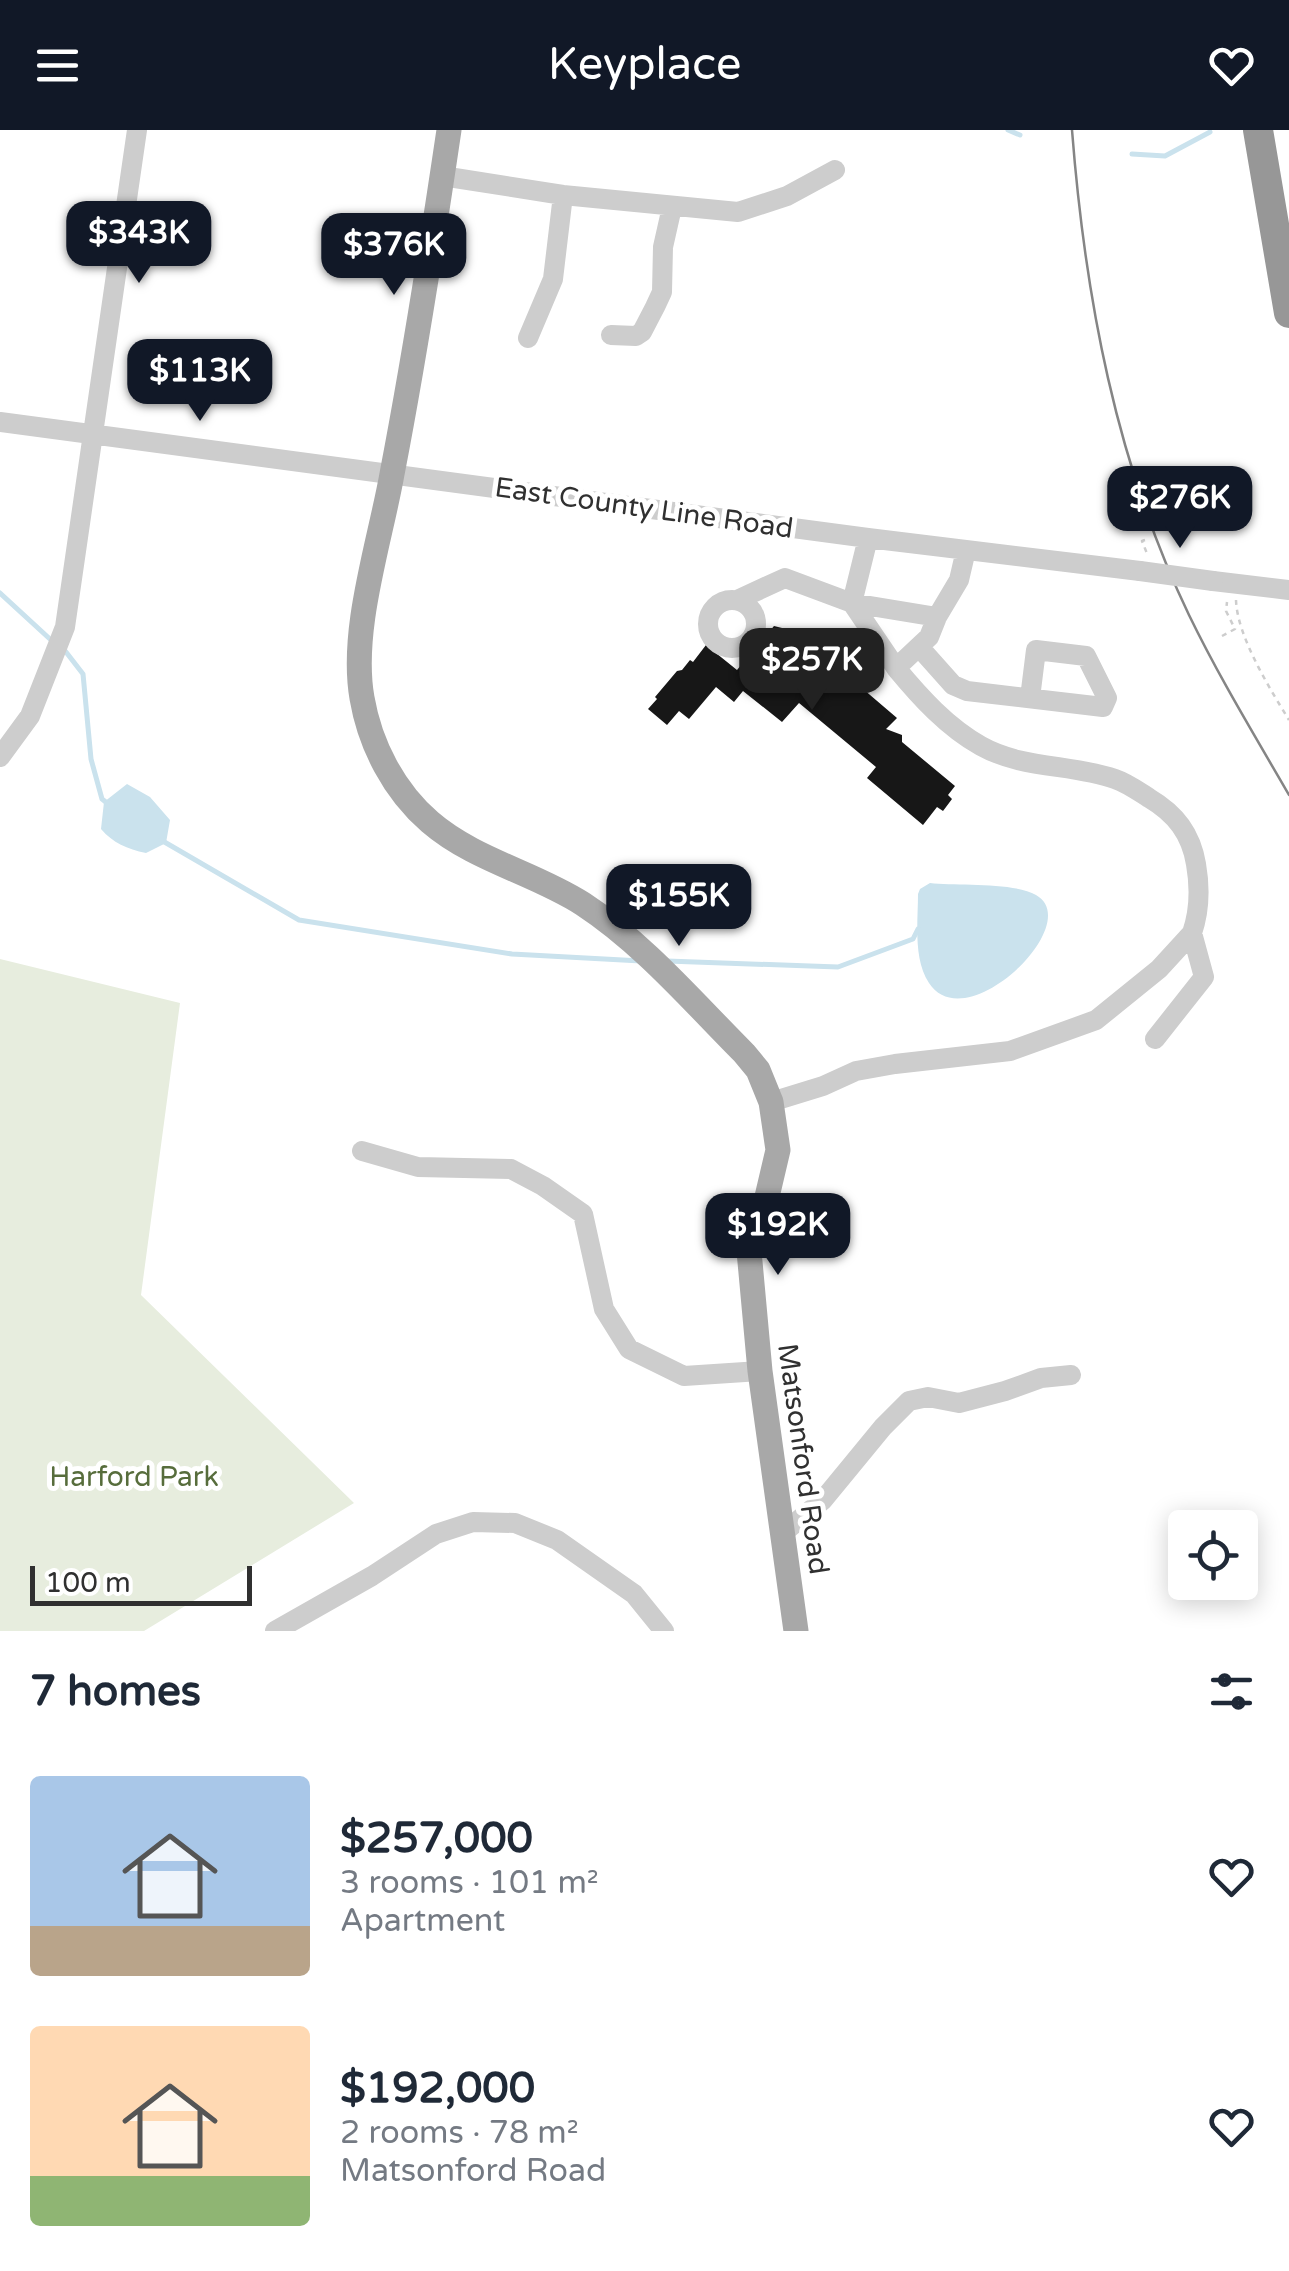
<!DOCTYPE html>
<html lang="en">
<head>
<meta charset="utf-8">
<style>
  body { margin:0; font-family:"Varela Round",sans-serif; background:#f2f2f3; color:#1f2937; height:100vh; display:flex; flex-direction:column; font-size:38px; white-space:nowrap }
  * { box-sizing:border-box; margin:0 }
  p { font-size:32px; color:#747a83 }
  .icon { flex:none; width:55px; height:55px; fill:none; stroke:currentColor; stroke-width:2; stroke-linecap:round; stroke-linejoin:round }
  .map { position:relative; height:1501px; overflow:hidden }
  .panel { display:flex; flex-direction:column; background:#fff; flex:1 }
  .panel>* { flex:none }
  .fabs { position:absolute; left:1168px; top:1380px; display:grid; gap:20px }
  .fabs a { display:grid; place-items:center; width:90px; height:90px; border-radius:10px; background:#fff; box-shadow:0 5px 25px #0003; font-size:50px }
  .scale { position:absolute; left:30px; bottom:25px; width:222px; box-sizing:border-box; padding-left:10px; border:5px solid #303030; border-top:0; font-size:28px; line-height:35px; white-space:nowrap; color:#303030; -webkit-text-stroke:8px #fff; paint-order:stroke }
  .price { position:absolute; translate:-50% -85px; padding:0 22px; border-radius:20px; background:#111827; color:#fff; font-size:32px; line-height:65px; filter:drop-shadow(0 2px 5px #0008) }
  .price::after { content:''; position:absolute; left:50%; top:60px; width:30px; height:22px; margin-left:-15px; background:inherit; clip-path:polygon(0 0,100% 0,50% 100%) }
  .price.selected { background:#222; color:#fff }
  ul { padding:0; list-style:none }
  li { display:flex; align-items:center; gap:30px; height:250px; padding:0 30px }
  li span { display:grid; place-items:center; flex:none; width:280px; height:200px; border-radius:10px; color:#555 }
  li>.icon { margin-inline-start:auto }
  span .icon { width:120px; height:120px; fill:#fffc; stroke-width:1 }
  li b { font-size:42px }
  h2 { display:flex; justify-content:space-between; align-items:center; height:120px; padding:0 30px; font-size:42px }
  header { display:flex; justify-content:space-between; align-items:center; height:130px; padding:0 30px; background:#111827; color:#fff; font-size:45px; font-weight:600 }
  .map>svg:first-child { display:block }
  .green { fill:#e7edde }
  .water { fill:#cae2ed }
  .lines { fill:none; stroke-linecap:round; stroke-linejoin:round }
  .stream { stroke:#cae2ed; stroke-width:5 }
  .building { fill:#171717 }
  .path { stroke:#cdcdcd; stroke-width:2.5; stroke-dasharray:5 5; stroke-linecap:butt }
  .minor { stroke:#cdcdcd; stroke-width:20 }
  .major { stroke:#a8a8a8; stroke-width:25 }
  .highway { stroke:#979797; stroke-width:30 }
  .tram { stroke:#858585; stroke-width:2.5 }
  .minor-bridge { stroke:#cdcdcd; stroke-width:20 }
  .labels { text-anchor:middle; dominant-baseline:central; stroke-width:10; stroke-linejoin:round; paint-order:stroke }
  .street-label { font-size:28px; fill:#303030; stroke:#fff }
  .park-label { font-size:28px; fill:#576d3c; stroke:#fff }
</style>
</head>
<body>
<header><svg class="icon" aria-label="menu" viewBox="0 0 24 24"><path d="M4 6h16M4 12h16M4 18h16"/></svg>Keyplace<svg class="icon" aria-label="heart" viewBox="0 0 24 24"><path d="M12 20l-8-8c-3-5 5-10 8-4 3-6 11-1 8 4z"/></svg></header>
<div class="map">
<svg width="1289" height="1501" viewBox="0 0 1289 1501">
  <rect width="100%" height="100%" fill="#fff"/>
  <path class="green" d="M0 829 180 873 141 1165 354 1373 144 1501H0Z"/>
  <path class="water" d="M127 654 150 667 170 690 166 713 146 723C127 719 113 713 101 699L104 672Z
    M930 753C956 756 1014 752 1036 765 1086 793 966 910 929 853 913 829 918 792 918 764L920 759Z"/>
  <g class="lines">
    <path class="stream" d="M1008 0 1020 5
      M1132 24 1165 26 1210 2
      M0 463 51 510
      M66 522 83 544 91 629 102 669 107 673
      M161 710 299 790 512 824 641 831
      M667 831 838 837 913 809 918 799"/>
  </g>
  <path class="building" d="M774 496 782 498 816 527 810 535 821 545 839 558 849 547 897 588 886 599 902 605V612L955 656 948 665 952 669 943 681 937 677 923 695 867 648 876 637 799 573 782 592 743 561 734 572 716 557 689 589 679 581 667 595 648 579 657 569 655 567 677 541 682 540 690 530 693 532 706 515 737 540Z"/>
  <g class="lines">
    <path class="path" d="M1145 410 1142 411 1148 426
      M1236 470C1237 506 1270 559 1289 590
      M1222 506 1235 499 1226 481 1227 472"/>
    <path class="minor" d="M442 46 563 65 738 82 787 66 835 40
      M611 205 636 206 642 202 655 177 662 162 663 117 672 77
      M528 208 553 149 563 65
      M0 292 868 408 1140 441
      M1213 451 1289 460
      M737 470 785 448 852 473 937 487 929 507 896 538 852 473 868 408
      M708 494a24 24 0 1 1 48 0a24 24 0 1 1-48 0Z
      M937 487 959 450 966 420
      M920 518 953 555 967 561 1103 577 1107 568 1086 526 1036 520 1030 568
      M896 538C920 567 947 597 981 616 1022 639 1072 634 1115 649 1127 653 1138 661 1149 668 1176 684 1191 704 1196 734 1200 757 1200 780 1192 803
      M0 627 30 586 65 497 137 0
      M771 972 823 956 856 941 895 934 1010 921 1096 890 1159 839 1192 803 1204 847 1155 909
      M362 1021 418 1037 511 1039 543 1056 583 1084 604 1179 629 1219 684 1246 760 1241
      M783 1403 823 1370 883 1297 909 1271 928 1267 959 1273 1005 1261 1041 1248 1071 1245
      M275 1501 372 1446 436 1404 473 1392 515 1393 557 1410 634 1464 664 1501"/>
    <path class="major" d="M449 0C432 115 414 230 392 344 380 412 350 500 362 568 370 615 394 661 430 692 474 730 535 743 583 774 644 814 693 872 744 923L758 940 771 972 778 1020 766 1071 749 1121 760 1241 796 1501"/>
    <path class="highway" d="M1258 0 1289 183"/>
    <path class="tram" d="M1072 0C1085 167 1116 333 1189 485 1219 547 1255 606 1289 665"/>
    <path class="minor-bridge" d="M1140 441 1213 451"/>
  </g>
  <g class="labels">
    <g class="street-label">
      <text transform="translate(644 378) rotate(8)">East County Line Road</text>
      <text transform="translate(803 1329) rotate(82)">Matsonford Road</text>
    </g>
    <g class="park-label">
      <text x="134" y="1347">Harford Park</text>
    </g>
  </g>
</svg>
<div class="fabs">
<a><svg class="icon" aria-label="locate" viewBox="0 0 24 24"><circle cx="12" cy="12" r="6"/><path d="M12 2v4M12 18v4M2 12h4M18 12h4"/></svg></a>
</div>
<div class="scale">100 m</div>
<b class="price" style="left:139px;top:156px">$343K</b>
<b class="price" style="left:394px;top:168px">$376K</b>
<b class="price" style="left:200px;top:294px">$113K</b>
<b class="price" style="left:1180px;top:421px">$276K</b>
<b class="price selected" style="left:812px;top:583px">$257K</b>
<b class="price" style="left:679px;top:819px">$155K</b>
<b class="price" style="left:778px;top:1148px">$192K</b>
</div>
<section class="panel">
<h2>7 homes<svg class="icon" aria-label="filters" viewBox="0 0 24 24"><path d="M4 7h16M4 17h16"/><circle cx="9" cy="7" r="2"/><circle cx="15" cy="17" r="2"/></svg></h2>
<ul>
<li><span style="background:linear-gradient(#a9c7e8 75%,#b9a48a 0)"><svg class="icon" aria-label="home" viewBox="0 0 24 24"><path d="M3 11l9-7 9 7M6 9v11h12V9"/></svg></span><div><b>$257,000</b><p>3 rooms · 101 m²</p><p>Apartment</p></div><svg class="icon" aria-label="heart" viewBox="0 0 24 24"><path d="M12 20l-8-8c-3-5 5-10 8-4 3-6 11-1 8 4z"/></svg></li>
<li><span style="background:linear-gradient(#ffd9b3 75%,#8fb573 0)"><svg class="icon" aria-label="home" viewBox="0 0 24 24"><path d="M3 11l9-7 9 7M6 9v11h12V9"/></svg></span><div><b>$192,000</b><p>2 rooms · 78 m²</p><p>Matsonford Road</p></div><svg class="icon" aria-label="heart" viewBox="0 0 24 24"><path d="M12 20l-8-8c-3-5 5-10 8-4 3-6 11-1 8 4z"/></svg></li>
</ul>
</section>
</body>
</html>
